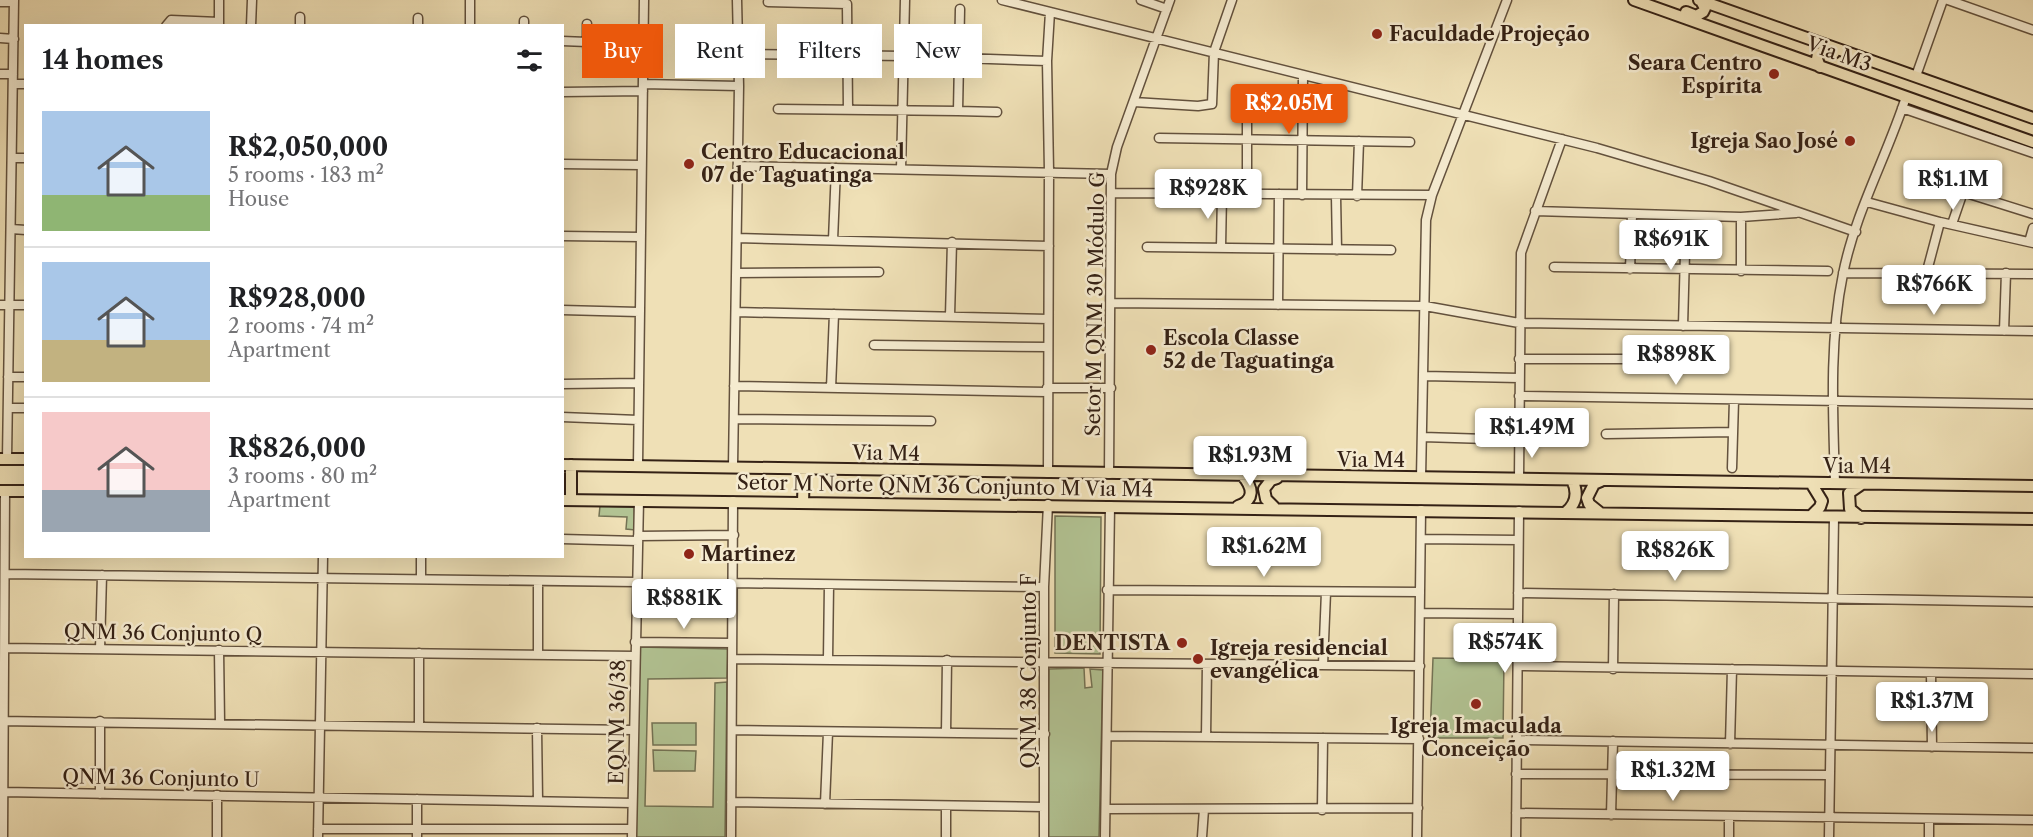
<!DOCTYPE html>
<html lang="en">
<head>
<meta charset="utf-8">
<style>
  body { margin:0; font-family:"Libre Caslon Text",serif; background:#f2f2f2; color:#202124; height:100vh; display:flex; flex-direction:column; font-size:22px; white-space:nowrap }
  * { box-sizing:border-box; margin:0 }
  p { font-size:20px; color:#757577 }
  .icon { flex:none; width:33px; height:33px; fill:none; stroke:currentColor; stroke-width:2; stroke-linecap:round; stroke-linejoin:round }
  .map { position:relative; flex:1; overflow:hidden }
  .drawer { position:absolute; left:24px; top:24px; width:540px; height:534px; display:flex; flex-direction:column; background:#fff; border-radius:0px; box-shadow:0 6px 24px #0002 }
  .drawer>* { flex:none }
  .hud { position:absolute; left:582px; top:24px; width:570px; height:54px; display:flex; gap:12px }
  .price { position:absolute; translate:-50% -51px; padding:0 14px; border-radius:6px; background:#fff; color:#222; font-size:20px; line-height:39px; filter:drop-shadow(0 2px 3px #0008) }
  .price::after { content:''; position:absolute; left:50%; top:36px; width:18px; height:14px; margin-left:-9px; background:inherit; clip-path:polygon(0 0,100% 0,50% 100%) }
  .price.on { background:#ea580c; color:#fff }
  ul { padding:0; list-style:none }
  li { display:flex; align-items:center; gap:18px; height:150px; padding:0 18px }
  li+li { border-top:2px solid #e0e0e0 }
  li span { display:grid; place-items:center; flex:none; width:168px; height:120px; border-radius:0px; color:#555 }
  li>.icon { margin-inline-start:auto }
  span .icon { width:72px; height:72px; fill:#fffc; stroke-width:1 }
  li b { font-size:26px }
  h2 { display:flex; justify-content:space-between; align-items:center; height:72px; padding:0 18px; font-size:26px }
  .chip { padding:0 21px; border-radius:0px; background:#fff; box-shadow:0 6px 24px #0002; font-size:21px; line-height:54px }
  .chip.on { background:#ea580c; color:#fff }
  .map>svg:first-child { display:block }
  .green { fill:#b2c393; stroke:#737254; stroke-width:1.5 }
  .lines { fill:none; stroke-linecap:round; stroke-linejoin:round }
  .minor-casing { stroke:#63513d; stroke-width:11 }
  .major-casing { stroke:#342115; stroke-width:14 }
  .minor { stroke:#f5ebd0; stroke-width:8 }
  .major { stroke:#efe0b6; stroke-width:10 }
  .poi-dot { fill:#8f2418; stroke:#f5ebd0; stroke-width:2 }
  .labels { text-anchor:middle; dominant-baseline:central; stroke-width:5; stroke-linejoin:round; paint-order:stroke }
  .poi-label { font-size:20px; font-weight:bold; fill:#342115; stroke:#f5ebd0; text-anchor:start }
  .street-label { font-size:20px; fill:#342115; stroke:#f5ebd0 }
</style>
</head>
<body>
<div class="map">
<svg width="2033" height="837" viewBox="0 0 2033 837">
  <rect width="100%" height="100%" fill="#efe0b6"/>
  <filter id="stains"><feTurbulence type="fractalNoise" baseFrequency=".00333" numOctaves="4"/><feColorMatrix values="0 0 0 0 .2 0 0 0 0 .09 0 0 0 0 .02 0 0 0 .5 -.17"/></filter>
  <radialGradient id="worn" r=".72"><stop offset=".6" stop-color="#630" stop-opacity="0"/><stop offset="1" stop-color="#630" stop-opacity=".3"/></radialGradient>
  <path class="green" d="M600 506 634 507 635 530 626 529 627 517 599 516Z
    M1055 516 1101 517 1100 654 1055 653Z
    M638 647 728 649 727 678 648 679 645 806 713 807 715 683 727 682 725 837H636Z
    M1433 658 1504 659 1503 738H1430Z
    M1084 668 1085 688 1092 687 1090 669 1103 670 1099 837H1047L1049 669Z
    M652 723H696V745H653Z
    M653 750 696 751 695 771H654Z"/>
  <g class="lines">
    <g class="minor-casing">
      <path id="minor" d="M1002 0 1597 148 1709 181 1856 232
        M1141 0 1167 9
        M1948 0 2033 30
        M0 2H14
        M768 2 847 4 848 110
        M960 9 958 111 997 112
        M524 21V26
        M166 26 171 20 219 22
        M219 26V0
        M251 26 252 0
        M300 26V17
        M418 26V18
        M470 26V0
        M0 38 14 39
        M562 41 587 42V24
        M587 42 588 58
        M739 54 905 56 1047 61
        M0 74H13
        M1916 76 1943 0
        M13 84H26
        M643 84 739 86
        M562 92 643 91
        M1134 102 1198 106 1212 104 1214 52 1232 0
        M1902 108 2033 153
        M778 109 958 111
        M1159 138 1410 142
        M12 158H26
        M562 164 641 165
        M738 166 1111 174
        M901 169 905 0
        M1915 177 2033 214
        M1112 193 1432 195
        M1247 194V94
        M1302 195 1303 75
        M1336 196 1337 250
        M1357 196 1359 141
        M1867 202 1940 222 2033 243
        M1535 211 1741 217 1796 213
        M1741 217V271
        M1952 224 1963 192
        M11 229 26 230
        M562 236 641 237
        M737 238 1049 246
        M833 240 836 168
        M2029 242 2033 228
        M1147 247 1391 250
        M1221 247 1222 194
        M1554 267 1828 271
        M1630 269 1632 215
        M1927 271 1940 222
        M736 273 879 272
        M1843 273 2033 274
        M1112 303 1425 306 1519 323 2033 331
        M0 305H26
        M1278 305 1279 194
        M562 310 639 312
        M736 312 1048 319
        M950 316 952 242
        M1683 326 1686 216
        M2004 331 2006 273
        M874 345 1048 347
        M1519 359H1721
        M1424 376 1519 378
        M8 377H26
        M562 384 639 383
        M734 386 1047 392
        M831 388 834 314
        M1047 388H1111
        M1519 396 2033 404
        M8 408H26
        M562 417 638 420
        M734 419 931 421
        M1606 434 1733 432
        M1423 437 1519 440
        M7 459 14 0
        M638 465 644 0
        M733 466 739 86 737 0
        M1732 468 1734 400
        M1048 473 1049 171 1047 61 1050 12
        M1109 474 1111 174 1117 147 1170 0
        M1421 478 1426 220 1432 195 1507 0
        M1519 479 1521 253 1562 139
        M1835 483C1833 414 1829 342 1843 274 1855 213 1887 156 1906 97
        M638 536 734 535
        M562 539 638 541
        M1422 539 1518 540
        M421 556V579
        M6 574 636 582
        M733 583 1044 587
        M1107 590 1420 592
        M1518 593 2033 602
        M637 603 731 605
        M1421 613 1518 614
        M635 642 732 643
        M5 648 635 656
        M100 649 102 575
        M219 650 220 723
        M538 654V581
        M732 659 1420 666
        M828 659 829 585
        M1323 665 1326 592
        M1518 666 2033 674
        M1613 669 1614 594
        M1931 673 1932 747
        M0 721 633 730
        M419 726V653
        M537 728 538 801
        M732 730 1045 734
        M946 733 947 660
        M1107 736 1419 739
        M1206 737 1207 664
        M1516 740 2033 748
        M1730 744 1732 669
        M1516 774 1830 775
        M4 792 632 803
        M100 794V721
        M731 802 1044 807
        M825 804 828 732
        M1106 809 1418 808
        M1322 810 1323 738
        M1516 813 2033 820
        M1611 815 1613 741
        M1729 817V837
        M318 829H632
        M3 837 5 491
        M217 837V795
        M318 837 323 556
        M417 837V799
        M632 837 639 500
        M731 837 733 501
        M946 837V806
        M1044 837V587L1048 504
        M1105 837 1110 506
        M1202 837 1204 809
        M1417 837 1421 510
        M1516 837 1519 511
        M1829 837 1834 517
        M1929 837V820"/>
    </g>
    <g class="major-casing">
      <path id="major" d="M1634 0 2033 142
        M1699 0 2033 118
        M1686 12 1696 16 1703 12 1705 8 1701 1
        M1820 67 1817 59 1818 54 1827 50 1834 53
        M0 459H26
        M562 465 2033 486
        M1811 483 1822 501 1820 507 1811 516
        M0 491H26
        M562 500 2033 519
        M571 500V465
        M803 502 804 470
        M1238 506C1255 500 1253 488 1243 476
        M1274 507 1266 499 1264 489 1271 480 1277 478
        M1566 512C1577 503 1578 492 1572 480
        M1599 512 1589 504 1587 498 1594 484 1601 481
        M1861 518 1850 509 1849 493 1862 484"/>
    </g>
    <use href="#minor" class="minor"/>
    <use href="#major" class="major"/>
  </g>
  <g class="poi-dot">
    <circle cx="1377" cy="34" r="6"/>
    <circle cx="1774" cy="74" r="6"/>
    <circle cx="1850" cy="141" r="6"/>
    <circle cx="689" cy="164" r="6"/>
    <circle cx="1151" cy="350" r="6"/>
    <circle cx="689" cy="554" r="6"/>
    <circle cx="1182" cy="643" r="6"/>
    <circle cx="1198" cy="659" r="6"/>
    <circle cx="1476" cy="704" r="6"/>
  </g>
  <g class="labels">
    <g class="poi-label">
      <text x="1389" y="34">Faculdade Projeção</text>
      <text x="1762" y="63" text-anchor="end">Seara Centro<tspan x="1762" dy="23">Espírita</tspan></text>
      <text x="1838" y="141" text-anchor="end">Igreja Sao José</text>
      <text x="701" y="152">Centro Educacional<tspan x="701" dy="23">07 de Taguatinga</tspan></text>
      <text x="1163" y="338">Escola Classe<tspan x="1163" dy="23">52 de Taguatinga</tspan></text>
      <text x="701" y="554">Martinez</text>
      <text x="1170" y="643" text-anchor="end">DENTISTA</text>
      <text x="1210" y="648">Igreja residencial<tspan x="1210" dy="23">evangélica</tspan></text>
      <text x="1476" y="726" text-anchor="middle">Igreja Imaculada<tspan x="1476" dy="23">Conceição</tspan></text>
    </g>
    <g class="street-label">
      <text transform="translate(1839 54) rotate(20)">Via M3</text>
      <text transform="translate(1095 304) rotate(-89)">Setor M QNM 30 Módulo G</text>
      <text transform="translate(886 453) rotate(1)">Via M4</text>
      <text x="1371" y="460">Via M4</text>
      <text x="1857" y="466">Via M4</text>
      <text transform="translate(945 486) rotate(1)">Setor M Norte QNM 36 Conjunto M Via M4</text>
      <text transform="translate(163 633) rotate(1)">QNM 36 Conjunto Q</text>
      <text transform="translate(1029 671) rotate(-90)">QNM 38 Conjunto F</text>
      <text transform="translate(617 722) rotate(-89)">EQNM 36/38</text>
      <text transform="translate(161 778) rotate(1)">QNM 36 Conjunto U</text>
    </g>
  </g>
  <rect width="100%" height="100%" filter="url(#stains)"/>
  <rect width="100%" height="100%" fill="url(#worn)"/>
</svg>
<b class="price on" style="left:1289px;top:135px">R$2.05M</b>
<b class="price" style="left:1953px;top:211px">R$1.1M</b>
<b class="price" style="left:1208px;top:220px">R$928K</b>
<b class="price" style="left:1671px;top:271px">R$691K</b>
<b class="price" style="left:1934px;top:316px">R$766K</b>
<b class="price" style="left:1676px;top:386px">R$898K</b>
<b class="price" style="left:1532px;top:459px">R$1.49M</b>
<b class="price" style="left:1250px;top:487px">R$1.93M</b>
<b class="price" style="left:1264px;top:578px">R$1.62M</b>
<b class="price" style="left:1675px;top:582px">R$826K</b>
<b class="price" style="left:684px;top:630px">R$881K</b>
<b class="price" style="left:1505px;top:674px">R$574K</b>
<b class="price" style="left:1932px;top:733px">R$1.37M</b>
<b class="price" style="left:1673px;top:802px">R$1.32M</b>
<div class="hud">
<a class="chip on">Buy</a>
<a class="chip">Rent</a>
<a class="chip">Filters</a>
<a class="chip">New</a>
</div>
<section class="drawer">
<h2>14 homes<svg class="icon" aria-label="filters" viewBox="0 0 24 24"><path d="M4 7h16M4 17h16"/><circle cx="9" cy="7" r="2"/><circle cx="15" cy="17" r="2"/></svg></h2>
<ul>
<li><span style="background:linear-gradient(#a9c7e8 70%,#8fb573 0)"><svg class="icon" aria-label="home" viewBox="0 0 24 24"><path d="M3 11l9-7 9 7M6 9v11h12V9"/></svg></span><div><b>R$2,050,000</b><p>5 rooms · 183 m²</p><p>House</p></div></li>
<li><span style="background:linear-gradient(#a9c7e8 65%,#c2b280 0)"><svg class="icon" aria-label="home" viewBox="0 0 24 24"><path d="M3 11l9-7 9 7M6 9v11h12V9"/></svg></span><div><b>R$928,000</b><p>2 rooms · 74 m²</p><p>Apartment</p></div></li>
<li><span style="background:linear-gradient(#f6c9c9 65%,#9aa5b1 0)"><svg class="icon" aria-label="home" viewBox="0 0 24 24"><path d="M3 11l9-7 9 7M6 9v11h12V9"/></svg></span><div><b>R$826,000</b><p>3 rooms · 80 m²</p><p>Apartment</p></div></li>
</ul>
</section>
</div>
</body>
</html>
